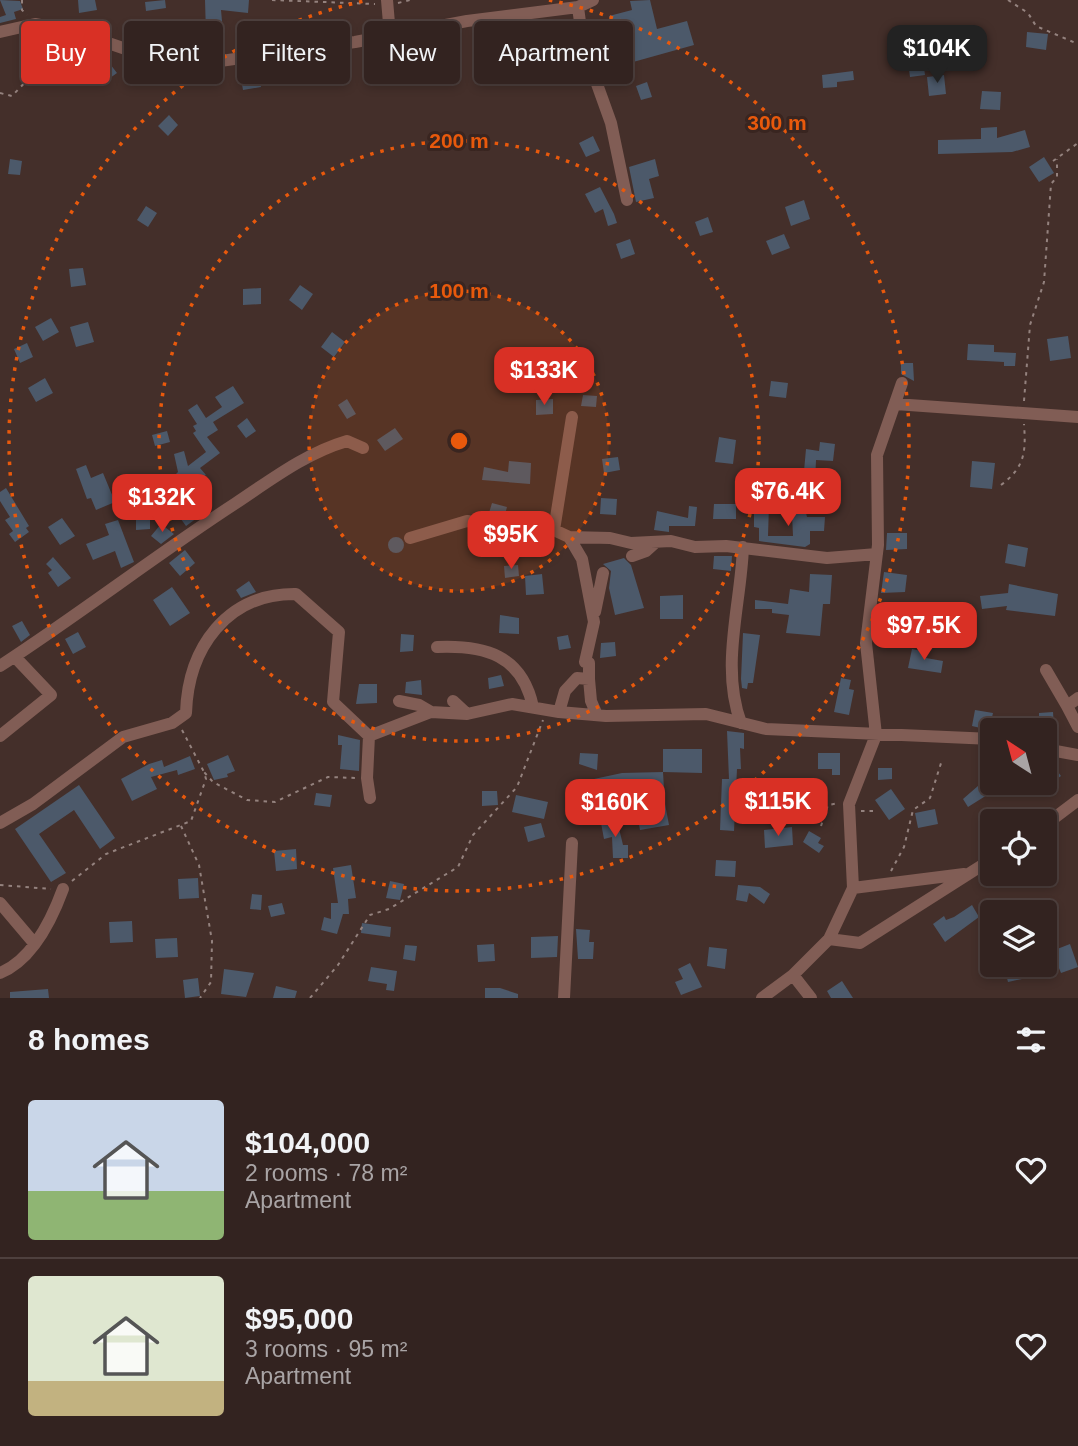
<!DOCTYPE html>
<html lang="en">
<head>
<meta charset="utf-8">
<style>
  body { margin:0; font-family:Helvetica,sans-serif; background:#3b2b29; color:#f1f3f6; height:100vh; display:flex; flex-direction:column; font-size:26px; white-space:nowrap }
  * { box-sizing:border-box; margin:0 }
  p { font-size:23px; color:#a9a4a5 }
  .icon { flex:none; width:38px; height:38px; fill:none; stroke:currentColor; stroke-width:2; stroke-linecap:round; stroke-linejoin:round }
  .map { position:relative; height:998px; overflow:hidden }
  .panel { display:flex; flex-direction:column; background:#332320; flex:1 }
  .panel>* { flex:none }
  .top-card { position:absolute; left:21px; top:21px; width:700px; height:63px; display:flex; gap:14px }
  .needle { width:46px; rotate:324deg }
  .tools { position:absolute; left:980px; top:718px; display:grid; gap:14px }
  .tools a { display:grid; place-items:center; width:77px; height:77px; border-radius:7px; background:#332320; box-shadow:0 4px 10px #0003,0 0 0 2px #4e403e; font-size:35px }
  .price { position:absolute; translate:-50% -60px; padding:0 16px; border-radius:14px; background:#d93025; color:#fff; font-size:23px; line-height:46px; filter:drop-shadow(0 2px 4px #0008) }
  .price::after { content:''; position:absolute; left:50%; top:42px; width:21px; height:16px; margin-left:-10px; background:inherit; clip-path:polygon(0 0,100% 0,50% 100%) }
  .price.current { background:#222; color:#fff }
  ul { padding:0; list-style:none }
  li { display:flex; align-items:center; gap:21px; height:175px; padding:0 28px }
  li+li { border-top:2px solid #4e403e }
  li span { display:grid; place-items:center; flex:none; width:196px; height:140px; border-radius:7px; color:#555 }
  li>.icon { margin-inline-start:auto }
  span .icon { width:84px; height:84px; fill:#fffc; stroke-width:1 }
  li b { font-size:30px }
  h2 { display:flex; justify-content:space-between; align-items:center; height:84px; padding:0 28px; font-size:30px }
  .chip { padding:0 24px; border-radius:7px; background:#332320; box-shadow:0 4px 10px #0003,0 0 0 2px #4e403e; font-size:24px; line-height:63px }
  .chip.current { background:#d93025; color:#fff }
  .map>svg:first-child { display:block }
  .building { fill:#4c596a }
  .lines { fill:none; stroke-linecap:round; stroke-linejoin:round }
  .path { stroke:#94827e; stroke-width:2; stroke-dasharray:3.5 5; stroke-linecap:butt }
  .street { stroke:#815d55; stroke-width:12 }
  .ring { fill:none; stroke:#e8590c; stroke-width:3.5; stroke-dasharray:3.5 7 }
  .centre { fill:#e8590c; stroke:#392520; stroke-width:3.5 }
  .ring-label { font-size:21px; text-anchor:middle; font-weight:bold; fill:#e8590c; stroke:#392520; stroke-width:6; stroke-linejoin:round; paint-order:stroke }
</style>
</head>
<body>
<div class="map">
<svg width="1078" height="998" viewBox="0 0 1078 998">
  <rect width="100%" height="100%" fill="#442f2a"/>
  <path class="building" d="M0 0 20 1 23 9 14 12 16 19 0 23V17L6 15Z
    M78 0H95L97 10 79 13Z
    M165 0 166 8 146 11 145 2Z
    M205 0H249L248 13 221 10 223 32 206 34Z
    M650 0 657 29 687 21 694 45 626 64 628 74 618 77 610 44 621 41 617 27 612 28 609 16 632 10 630 1Z
    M1027 32 1048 34 1046 50 1026 47Z
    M49 44 62 52 60 56 78 65 71 80 62 76 65 69 42 55Z
    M922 53 925 75 910 77 907 55Z
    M107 60 117 73 103 83 93 70Z
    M258 69 261 87 243 90 240 73Z
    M853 71 854 80 837 82V87L823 88 822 75Z
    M944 75 946 94 929 96 927 77Z
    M647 82 652 97 641 100 636 86Z
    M982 91 1001 92 1000 110 980 109Z
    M169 115 178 125 168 136 158 126Z
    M997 127V138L1025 130 1030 147 1012 152 938 154V140L981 139V128Z
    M593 136 600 151 586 157 579 143Z
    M1044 157 1054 173 1039 182 1029 167Z
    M10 159 22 161 20 175 8 174Z
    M655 159 659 176 649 179 654 198 636 202 629 167Z
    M600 187 614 214 617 223 608 226 603 209 595 213 585 194Z
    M804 200 810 219 791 226 785 207Z
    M146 206 157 213 148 227 137 220Z
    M708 217 713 232 700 236 695 222Z
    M784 234 790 248 772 255 766 241Z
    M630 239 635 254 621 259 616 244Z
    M83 268 86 285 71 287 69 269Z
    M300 285 313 294 302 310 289 300Z
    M261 288V304L243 305V289Z
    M51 318 59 332 43 341 35 327Z
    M88 322 94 342 76 347 70 327Z
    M332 332 345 342 334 357 321 347Z
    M1068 336 1071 358 1050 361 1047 339Z
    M27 343 33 357 20 363 14 349Z
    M968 344 994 345V352L1016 353 1015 366H1004V362L967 360Z
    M901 363H913L914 381 901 374Z
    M45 378 53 393 36 402 28 388Z
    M771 381 788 383 786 398 769 396Z
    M233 386 244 403 213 422 218 430 207 437 220 453 200 468 206 475 186 489 176 474 178 472 174 454 184 451 188 466 206 452 193 433 196 431 193 426 197 424 188 410 197 404 206 418 222 407 215 397Z
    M583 395 597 396 596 407 581 406Z
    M347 399 356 414 347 419 338 405Z
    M553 399V414L536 415V400Z
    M247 418 256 431 246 438 237 426Z
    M395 428 403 439 385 451 377 440Z
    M167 431 170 442 155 446 152 435Z
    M719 437 736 440 733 464 715 462Z
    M820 442 835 444 833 461 816 460 815 483 803 482 806 449 819 451Z
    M618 457 620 470 604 473 602 459Z
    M509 461 531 463 530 484 482 480 484 467 508 472Z
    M972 461 995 463 992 489 970 487Z
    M86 465 91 478 103 473 115 502 96 510 91 498 87 499 76 469Z
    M6 488 29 526 26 528 29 532 15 542 9 534 13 531 5 520 10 517 0 501V492Z
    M601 498 617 499 616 515 600 514Z
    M492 503 507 507 504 518 488 516Z
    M714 504H736V519H713Z
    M754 505H769L768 536H793L792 514 806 513 807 517H825L824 531H810V544L805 547 759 541V528L754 527Z
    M689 506 697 507 695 526H669V532L654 530 657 511 688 518Z
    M189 507 197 518 186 526 178 515Z
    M150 514V529L136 530V515Z
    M62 518 75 536 60 545 48 527Z
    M118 520 134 562 121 568 115 551 93 560 86 544 109 535 105 524Z
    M161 524 174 534 161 544 151 536Z
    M887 533H907V549L886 550Z
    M388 545a8 8 0 1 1 16 0a8 8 0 1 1-16 0Z
    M1008 544 1028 548 1025 567 1005 563Z
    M185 550 195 563 180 576 169 563Z
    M714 556H732L731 571 713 569Z
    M53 557 71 578 58 587 48 573 52 570 46 564Z
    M624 558 631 565 644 608 615 615 609 588 611 571 603 564Z
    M518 565 519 576 505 578 504 566Z
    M884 572 907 575 905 592 881 593Z
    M542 574 544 594 526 595 525 576Z
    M810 574 832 575 830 604H823L820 636 786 633 789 615 772 613V609H755V600L788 604 790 589 809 592Z
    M249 581 256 592 241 598 236 590Z
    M1009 584 1058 594 1055 616 1006 610 1007 606 982 609 980 596 1008 593Z
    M172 587 190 613 170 626 153 600Z
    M683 595V619H660V596Z
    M500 615 519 618V634L499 633Z
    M22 621 30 635 21 642 12 626Z
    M78 632 86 647 73 654 65 639Z
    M743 633 760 635 753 683H748L747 689 742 688 741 679Z
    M401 634 414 635 413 651 400 652Z
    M568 635 571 648 559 650 557 637Z
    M615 642 616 656 600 658 601 643Z
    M912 649 927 652 926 658 943 661 941 673 908 668Z
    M501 675 504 686 489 689 488 678Z
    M841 678 851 680 849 689 854 690 849 715 834 712Z
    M421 680 422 695 405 693 406 682Z
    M359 684H377V703L356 704Z
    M975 710 993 713 989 730 972 726Z
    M1053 712 1054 727H1039V713Z
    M727 731 744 733V749L740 748 741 769H737L734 831 720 830 722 779H729Z
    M338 735 360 740 359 771 340 769 342 745H338Z
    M663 749H702V773L663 772Z
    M580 753 598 754 597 770 579 764Z
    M818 753H840V775H832V769H818Z
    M228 755 235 771 227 774 228 777 214 780 207 764Z
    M190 756 195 769 178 775 177 770 151 777 157 789 132 801 121 779 149 764 162 760 164 767Z
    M1045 758 1049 759 1061 776 1045 787Z
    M878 768H892V779L878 780Z
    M663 772 664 789 599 796 594 779 622 773Z
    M986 779 995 790 968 807 963 799Z
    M79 785 115 838 100 849 74 810 39 834 66 873 51 882 15 829Z
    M891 789 905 809 889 820 875 800Z
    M482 791H497L498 805 482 806Z
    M316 793 332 795 330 807 314 805Z
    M516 795 548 802 544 819 512 812Z
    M665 804 669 825 640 830 636 809Z
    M935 809 938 824 918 828 915 813Z
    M617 820 623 845H628V858H613L612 837 604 839 601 823Z
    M541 823 545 837 528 842 524 827Z
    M792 827 793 845 765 848 764 830Z
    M809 831 821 838 818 843 824 846 819 853 803 842Z
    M296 849 297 869 276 871 274 851Z
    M716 860 736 861 735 877 715 876Z
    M351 865 356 898 348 899 349 914H343L337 934 321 930 324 917 331 919V903H338L333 868Z
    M198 878 199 898 179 899 178 879Z
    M390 881 404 884 400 900 386 898Z
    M738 885 760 887 770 894 764 904 749 893 747 902 736 900Z
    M252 894 262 895 261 910 250 909Z
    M282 903 285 914 271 917 268 906Z
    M972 905 979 917 945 942 933 924 944 916 946 920 954 917Z
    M132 921 133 942 110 943 109 922Z
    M362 923 391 927 390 937 361 933Z
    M576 929 590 930 589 942H594L593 959H578Z
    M558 936 557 957 531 958V937Z
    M177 938 178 957 156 958 155 939Z
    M494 944 495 961 478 962 477 945Z
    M1070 944 1078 967 1061 973 1052 951Z
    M405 945 417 946 415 961 403 959Z
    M709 947 727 949 725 969 707 966Z
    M690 963 702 987 681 995 675 982 683 979 678 969Z
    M1019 964 1022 979 1008 982 1004 967Z
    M371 967 397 971 394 991 386 990 387 984 368 981Z
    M224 969 254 973 246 997 221 994Z
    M198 978 200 996 185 998 183 980Z
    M842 981 853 998H831L827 991Z
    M276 986 297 991 295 998H273Z
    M485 988H500L518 994V998H485Z
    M48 989 49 998H10V992Z"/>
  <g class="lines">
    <path class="path" d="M22 0V10L27 15
      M272 0 375 4
      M1008 0 1028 13 1036 26 1078 44
      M398 3 410 0
      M0 93 12 96 32 75H54L65 55 61 41
      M1053 161 1078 143
      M1024 401 1030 325 1044 282 1051 184 1057 177V159
      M1001 485C1025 467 1026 452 1024 424
      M182 730 204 772
      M861 811H877
      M181 826 199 865 212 941 211 982 200 998
      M821 826 828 805 839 803
      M891 871 904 847 913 810 930 798 942 760
      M72 881 106 854 191 821 206 779 204 772 213 782 247 800 275 802 328 777 357 778
      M0 885 51 889
      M310 998 338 965 370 915 389 909 458 867 473 835 517 787 543 720"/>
    <path class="street" d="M387 0 390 35
      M578 7 583 45 611 123 627 200
      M0 32 35 24 76 32 152 58 192 65 355 42 467 21 578 7 593 0
      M895 404 1078 417
      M554 530 572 417
      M569 537 610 538 631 543 671 541 695 547 726 546 827 558 877 554
      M410 538 467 521 492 526 554 530 569 537 582 559 594 622 585 662 589 663V679
      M632 556 646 551 656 542
      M595 612 603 573
      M437 647C485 645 522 655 533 707
      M0 666C80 614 156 555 236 503 272 479 306 453 347 441L363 448
      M1046 670 1067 706
      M1078 698 1067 706 1078 727
      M399 701 419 705 431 712 467 714
      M453 701 467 714 512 704 559 712
      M597 715 591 701 589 679 577 678 565 691 559 712 606 716 706 714 766 729 992 739
      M741 723C720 666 741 605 743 547
      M0 736 51 695 15 657
      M369 736 367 778 370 798
      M1045 749 1078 755
      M0 823 33 804 123 737 172 723 186 713C188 648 227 593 296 594L339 632 333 702 369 736 431 712
      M1045 825 1078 800
      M853 888 964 874
      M0 903 34 943
      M829 939 853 888 849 804 876 735 866 643 878 545 877 455 902 383
      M0 973C32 960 52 919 63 889
      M793 975 811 998
      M564 998 572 843
      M762 998 793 975 829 939 860 943 992 859"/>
  </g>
  <circle cx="459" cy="441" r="150" fill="#e8590c" fill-opacity=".12"/>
  <g class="ring">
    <circle cx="459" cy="441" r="150"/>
    <circle cx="459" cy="441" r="300"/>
    <path d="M549 0A450 450 0 1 1 369 0"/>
  </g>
  <circle cx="459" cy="441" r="10" class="centre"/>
  <g class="ring-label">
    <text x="777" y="130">300 m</text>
    <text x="459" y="148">200 m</text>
    <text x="459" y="298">100 m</text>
  </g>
</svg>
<div class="tools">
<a><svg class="needle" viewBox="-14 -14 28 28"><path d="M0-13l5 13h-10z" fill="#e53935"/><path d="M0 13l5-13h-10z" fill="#a9a4a5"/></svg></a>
<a><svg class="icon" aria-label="locate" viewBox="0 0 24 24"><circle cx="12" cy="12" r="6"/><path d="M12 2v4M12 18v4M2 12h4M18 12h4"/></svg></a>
<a><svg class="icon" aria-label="layers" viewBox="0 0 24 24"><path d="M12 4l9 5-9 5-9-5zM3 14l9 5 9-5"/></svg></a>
</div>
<b class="price current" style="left:937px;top:85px">$104K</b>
<b class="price" style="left:544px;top:407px">$133K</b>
<b class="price" style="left:788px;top:528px">$76.4K</b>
<b class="price" style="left:162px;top:534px">$132K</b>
<b class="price" style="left:511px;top:571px">$95K</b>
<b class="price" style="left:924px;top:662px">$97.5K</b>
<b class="price" style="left:778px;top:838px">$115K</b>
<b class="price" style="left:615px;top:839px">$160K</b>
<div class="top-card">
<a class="chip current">Buy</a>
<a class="chip">Rent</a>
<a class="chip">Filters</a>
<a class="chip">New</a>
<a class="chip">Apartment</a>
</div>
</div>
<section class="panel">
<h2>8 homes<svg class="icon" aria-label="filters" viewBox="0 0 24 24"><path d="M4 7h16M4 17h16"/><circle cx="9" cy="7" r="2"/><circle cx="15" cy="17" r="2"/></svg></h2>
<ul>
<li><span style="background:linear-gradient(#c9d6e8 65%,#8fb573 0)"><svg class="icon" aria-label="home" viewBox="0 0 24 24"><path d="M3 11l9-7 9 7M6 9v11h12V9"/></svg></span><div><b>$104,000</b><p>2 rooms · 78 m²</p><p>Apartment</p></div><svg class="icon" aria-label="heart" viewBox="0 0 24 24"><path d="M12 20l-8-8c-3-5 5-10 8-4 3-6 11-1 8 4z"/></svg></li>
<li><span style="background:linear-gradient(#dfe7d0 75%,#c2b280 0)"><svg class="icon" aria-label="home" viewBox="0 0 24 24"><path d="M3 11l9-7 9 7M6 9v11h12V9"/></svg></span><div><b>$95,000</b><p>3 rooms · 95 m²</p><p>Apartment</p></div><svg class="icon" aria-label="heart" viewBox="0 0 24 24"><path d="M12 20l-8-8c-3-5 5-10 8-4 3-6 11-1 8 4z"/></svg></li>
</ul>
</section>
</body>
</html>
